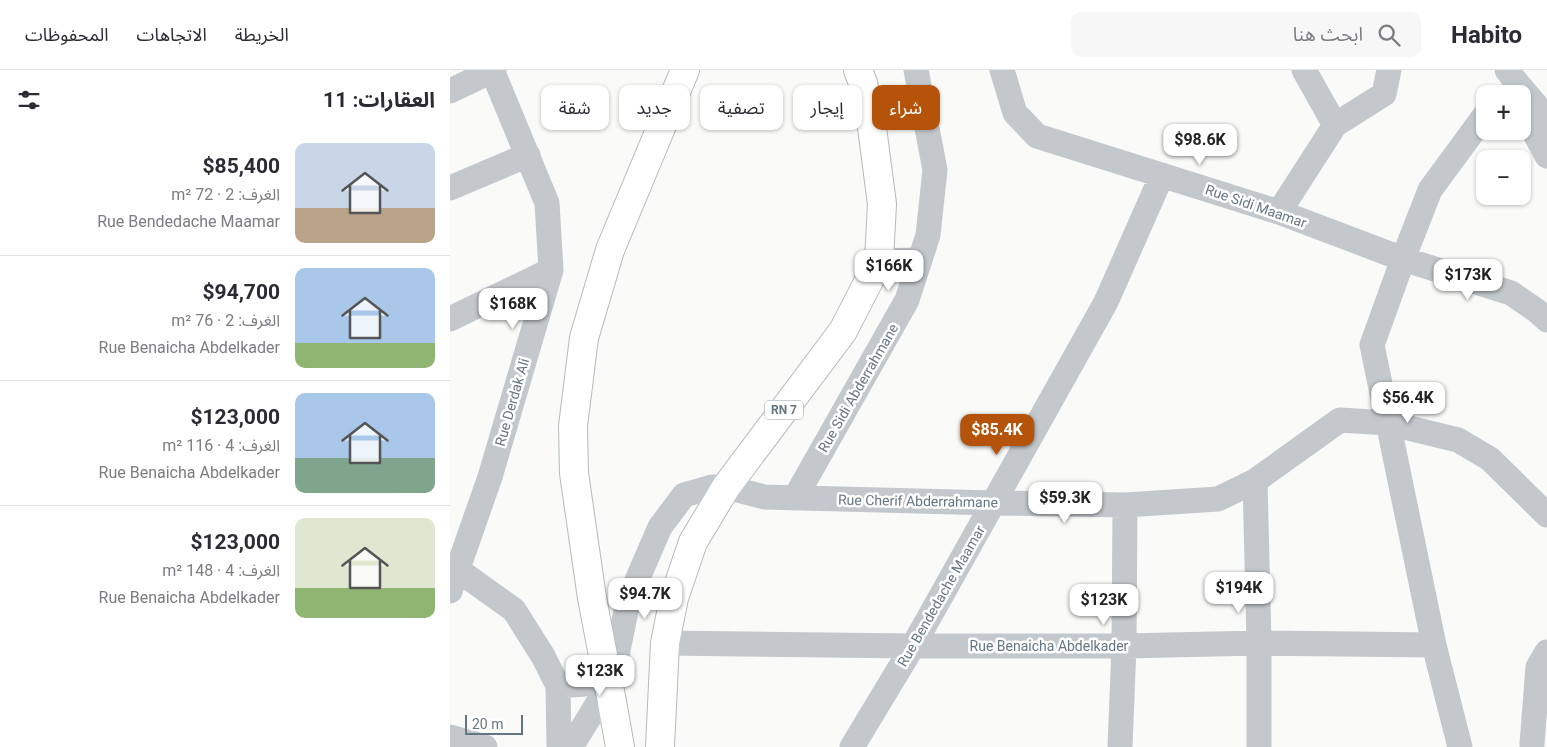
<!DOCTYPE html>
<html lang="ar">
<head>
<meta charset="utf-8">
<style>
  body { margin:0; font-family:Roboto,"Noto Sans Arabic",sans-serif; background:#f7f7f7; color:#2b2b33; direction:rtl; height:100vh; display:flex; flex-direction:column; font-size:19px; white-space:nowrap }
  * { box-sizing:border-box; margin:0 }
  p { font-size:16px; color:#7c7c81 }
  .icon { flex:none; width:28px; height:28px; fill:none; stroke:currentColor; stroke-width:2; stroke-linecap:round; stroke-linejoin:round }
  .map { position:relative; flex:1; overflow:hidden; direction:ltr }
  .side { display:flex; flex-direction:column; background:#fff; width:450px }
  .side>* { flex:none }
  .hud { position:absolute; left:15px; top:15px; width:475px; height:45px; direction:rtl; display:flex; gap:10px }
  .buttons { position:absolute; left:1026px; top:15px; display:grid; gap:10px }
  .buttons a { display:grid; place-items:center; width:55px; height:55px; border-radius:10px; background:#fff; box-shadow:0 1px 4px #0004; font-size:25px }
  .scale { position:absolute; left:15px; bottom:12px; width:58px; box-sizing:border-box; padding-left:5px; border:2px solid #657683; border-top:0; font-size:14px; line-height:18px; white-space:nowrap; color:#657683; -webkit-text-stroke:4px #fff; paint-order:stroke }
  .price { position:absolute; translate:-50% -42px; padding:0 11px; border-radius:10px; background:#fff; color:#222; font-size:16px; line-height:32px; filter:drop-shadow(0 1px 2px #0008) }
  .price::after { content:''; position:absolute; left:50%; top:30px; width:15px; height:11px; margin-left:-8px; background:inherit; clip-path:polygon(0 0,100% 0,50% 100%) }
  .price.current { background:#b45309; color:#fff }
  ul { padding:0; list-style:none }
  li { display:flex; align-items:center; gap:15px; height:125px; padding:0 15px }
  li+li { border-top:1px solid #e1e1e2 }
  li span { display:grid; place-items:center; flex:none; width:140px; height:100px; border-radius:10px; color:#555 }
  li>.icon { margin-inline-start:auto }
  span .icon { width:60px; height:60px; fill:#fffc; stroke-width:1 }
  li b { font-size:21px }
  h2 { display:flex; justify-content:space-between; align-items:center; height:60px; padding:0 15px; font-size:21px }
  .pill { padding:0 18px; border-radius:10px; background:#fff; box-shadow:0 1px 4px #0004; font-size:18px; line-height:45px }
  .pill.current { background:#b45309; color:#fff }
  header { display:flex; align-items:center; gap:30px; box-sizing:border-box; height:70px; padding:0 25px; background:#fff; border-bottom:1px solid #e1e1e2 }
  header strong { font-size:24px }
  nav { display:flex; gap:28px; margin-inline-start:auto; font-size:18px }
  .search { width:350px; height:45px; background:#f7f7f7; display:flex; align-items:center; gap:12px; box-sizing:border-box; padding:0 18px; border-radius:10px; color:#7c7c81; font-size:19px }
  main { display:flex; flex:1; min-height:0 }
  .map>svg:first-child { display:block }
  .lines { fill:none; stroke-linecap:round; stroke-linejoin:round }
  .major-casing { stroke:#b5babe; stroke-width:30 }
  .minor { stroke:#c3c8cc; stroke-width:25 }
  .major { stroke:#fff; stroke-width:28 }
  .major-bridge-casing { stroke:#b5babe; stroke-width:30; stroke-linecap:butt }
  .major-bridge { stroke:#fff; stroke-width:28 }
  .labels { text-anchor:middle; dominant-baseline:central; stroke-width:5; stroke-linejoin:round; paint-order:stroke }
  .shield { fill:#fff; stroke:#939fa8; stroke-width:1 }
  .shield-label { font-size:12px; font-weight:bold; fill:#657683 }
  .street-label { font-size:14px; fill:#657683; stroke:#fff }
</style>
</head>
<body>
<header>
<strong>Habito</strong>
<div class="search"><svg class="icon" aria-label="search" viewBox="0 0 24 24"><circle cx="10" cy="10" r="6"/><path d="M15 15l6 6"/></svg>ابحث هنا</div>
<nav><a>الخريطة</a><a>الاتجاهات</a><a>المحفوظات</a></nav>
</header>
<main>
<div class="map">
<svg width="1097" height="677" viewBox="0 0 1097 677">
  <rect width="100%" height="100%" fill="#fafaf8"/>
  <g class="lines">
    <g class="major-casing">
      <path id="major" d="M142 528 124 403 123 356 134 268 160 180 235 0
        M162 632 170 677
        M210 677 215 573 224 528 243 472 276 417 393 261 429 191 432 134 421 50 413 13 408 0"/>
    </g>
    <path class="minor" d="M552 0 565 43 587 66 829 142 953 189 1061 223 1087 241 1097 250
      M854 0 885 55
      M1057 0 1063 8 1097 48
      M0 21 44 0
      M1072 45 1078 51 1097 86
      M0 118 78 85
      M829 142 885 55 934 24 939 0
      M429 191 470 190
      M0 249 101 200
      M805 411 809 573V677
      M345 428 457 230 478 165 485 100 466 0
      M0 497 8 500 64 540 93 586 108 616 109 677
      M0 521 40 407 101 200 97 133 42 0
      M215 573 463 576H674L809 573 984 575
      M108 616 135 614 168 583
      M0 667 35 677
      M1082 674 1088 597 1097 582
      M121 677 162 610 178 531 210 457 234 425 262 417H276L314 427 544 433 675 435 768 429 805 411 890 350 938 353 1008 370 1040 389 1097 445
      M402 677 463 576 656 232 712 105
      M670 677 674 576 675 435
      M1010 677 984 575 922 275 953 189 980 120 1035 45"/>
    <use href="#major" class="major"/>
    <g class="major-bridge-casing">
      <path id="major-bridge" d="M142 528 162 632"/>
    </g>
    <use href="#major-bridge" class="major-bridge"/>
  </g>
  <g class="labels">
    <rect class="shield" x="315" y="330.5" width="38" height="19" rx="4"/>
    <g class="shield-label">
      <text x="334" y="340">RN 7</text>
    </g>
    <g class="street-label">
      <text transform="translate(806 136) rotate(19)">Rue Sidi Maamar</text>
      <text transform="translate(408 318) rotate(-60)">Rue Sidi Abderrahmane</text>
      <text transform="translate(62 332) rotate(-74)">Rue Derdak Ali</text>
      <text transform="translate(468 431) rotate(1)">Rue Cherif Abderrahmane</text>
      <text transform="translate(491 526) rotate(-60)">Rue Bendedache Maamar</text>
      <text x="599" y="576">Rue Benaicha Abdelkader</text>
    </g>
  </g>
</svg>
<div class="buttons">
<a>+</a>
<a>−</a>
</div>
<div class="scale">20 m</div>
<b class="price" style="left:750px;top:96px">$98.6K</b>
<b class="price" style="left:439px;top:222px">$166K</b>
<b class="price" style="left:1018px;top:231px">$173K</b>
<b class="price" style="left:63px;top:260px">$168K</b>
<b class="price" style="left:958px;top:354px">$56.4K</b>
<b class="price current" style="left:547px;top:386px">$85.4K</b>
<b class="price" style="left:615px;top:454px">$59.3K</b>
<b class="price" style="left:789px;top:544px">$194K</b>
<b class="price" style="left:195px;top:550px">$94.7K</b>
<b class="price" style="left:654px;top:556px">$123K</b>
<b class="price" style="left:150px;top:627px">$123K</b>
<div class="hud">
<a class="pill current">شراء</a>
<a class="pill">إيجار</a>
<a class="pill">تصفية</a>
<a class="pill">جديد</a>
<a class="pill">شقة</a>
</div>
</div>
<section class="side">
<h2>العقارات: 11<svg class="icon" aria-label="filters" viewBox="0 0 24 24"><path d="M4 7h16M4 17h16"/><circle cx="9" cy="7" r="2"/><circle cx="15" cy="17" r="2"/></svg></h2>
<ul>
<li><span style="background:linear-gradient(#c9d6e8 65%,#b9a48a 0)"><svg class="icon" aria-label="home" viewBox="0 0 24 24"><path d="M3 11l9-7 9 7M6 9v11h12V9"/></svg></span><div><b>$85,400</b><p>الغرف: 2 · 72 m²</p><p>Rue Bendedache Maamar</p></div></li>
<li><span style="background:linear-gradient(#a9c7e8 75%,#8fb573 0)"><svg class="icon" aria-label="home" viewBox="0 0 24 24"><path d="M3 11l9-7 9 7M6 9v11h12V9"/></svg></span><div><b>$94,700</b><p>الغرف: 2 · 76 m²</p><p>Rue Benaicha Abdelkader</p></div></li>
<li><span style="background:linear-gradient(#a9c7e8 65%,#7fa58c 0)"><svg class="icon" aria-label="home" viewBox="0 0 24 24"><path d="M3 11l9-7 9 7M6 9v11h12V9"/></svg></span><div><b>$123,000</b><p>الغرف: 4 · 116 m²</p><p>Rue Benaicha Abdelkader</p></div></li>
<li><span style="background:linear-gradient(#dfe7d0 70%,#8fb573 0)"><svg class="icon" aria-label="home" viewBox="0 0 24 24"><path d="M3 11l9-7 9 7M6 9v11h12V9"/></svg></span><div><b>$123,000</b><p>الغرف: 4 · 148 m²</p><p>Rue Benaicha Abdelkader</p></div></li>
</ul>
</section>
</main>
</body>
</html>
